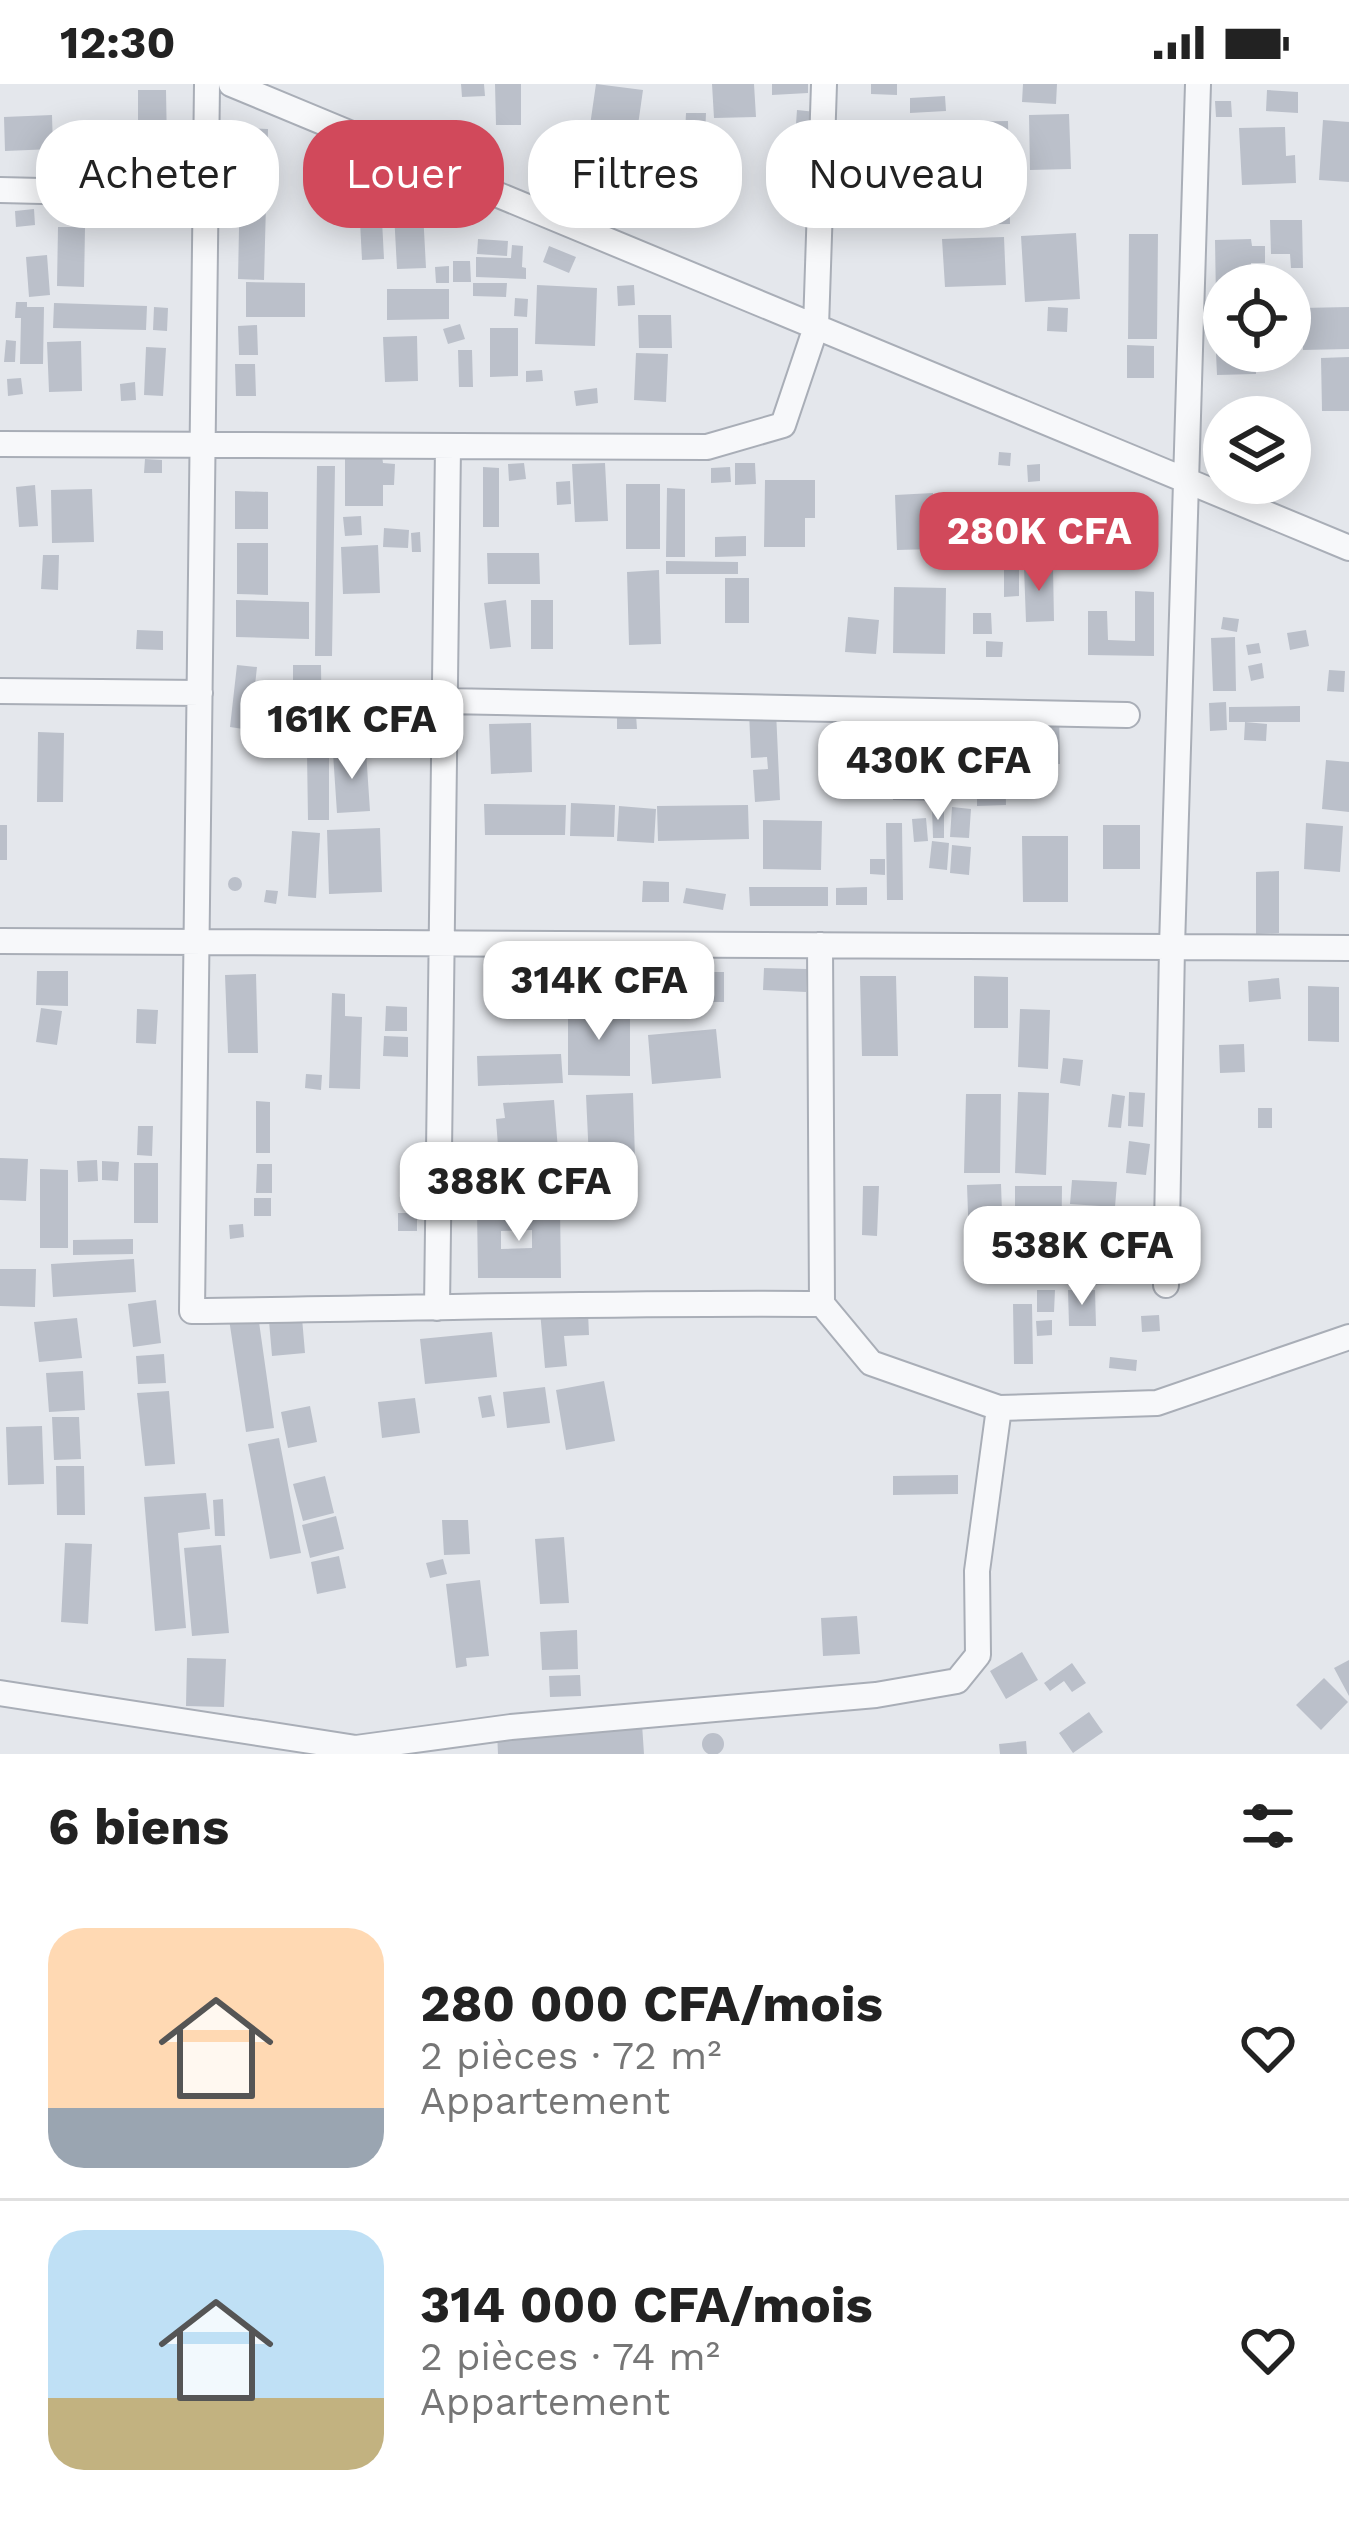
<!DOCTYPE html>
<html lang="fr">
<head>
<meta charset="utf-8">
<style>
  body { margin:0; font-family:"Work Sans",sans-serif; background:#f6f6f6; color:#222; height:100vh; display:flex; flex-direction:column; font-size:45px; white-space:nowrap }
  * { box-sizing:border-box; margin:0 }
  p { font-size:39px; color:#767676 }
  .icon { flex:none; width:66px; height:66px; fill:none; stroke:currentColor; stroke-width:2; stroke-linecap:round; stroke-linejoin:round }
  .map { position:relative; height:1670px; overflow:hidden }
  .panel { display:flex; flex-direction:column; background:#fff; flex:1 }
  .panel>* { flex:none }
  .hud { position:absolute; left:36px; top:36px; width:1278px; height:108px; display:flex; gap:24px }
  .tools { position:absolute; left:1203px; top:180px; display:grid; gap:24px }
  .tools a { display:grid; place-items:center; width:108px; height:108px; border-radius:50%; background:#fff; box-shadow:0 6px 30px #0003; font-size:60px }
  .price { position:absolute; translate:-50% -102px; padding:0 27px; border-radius:24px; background:#fff; color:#222; font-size:39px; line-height:78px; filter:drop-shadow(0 3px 6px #0008) }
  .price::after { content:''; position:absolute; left:50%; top:72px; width:36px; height:27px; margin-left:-18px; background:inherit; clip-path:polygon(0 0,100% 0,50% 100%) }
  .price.current { background:#d1495b; color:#fff }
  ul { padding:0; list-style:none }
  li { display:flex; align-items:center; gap:36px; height:300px; padding:0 48px }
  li+li { border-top:3px solid #e0e0e0 }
  li span { display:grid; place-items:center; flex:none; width:336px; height:240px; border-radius:36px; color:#555 }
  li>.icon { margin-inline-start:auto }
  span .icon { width:144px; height:144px; fill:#fffc; stroke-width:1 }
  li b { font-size:51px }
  h2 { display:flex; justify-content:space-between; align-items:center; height:144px; padding:0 48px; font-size:51px }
  .pill { padding:0 42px; border-radius:48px; background:#fff; box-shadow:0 6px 30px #0003; font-size:42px; line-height:108px }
  .pill.current { background:#d1495b; color:#fff }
  .status { display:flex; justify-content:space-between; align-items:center; height:84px; padding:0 60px; background:#fff; direction:ltr }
  .status svg { height:33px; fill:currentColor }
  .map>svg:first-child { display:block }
  .building { fill:#bbc0ca; fill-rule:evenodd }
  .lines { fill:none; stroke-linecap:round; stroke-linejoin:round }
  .minor-casing { stroke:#a9aeb7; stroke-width:28 }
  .minor { stroke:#f7f8fa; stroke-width:24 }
</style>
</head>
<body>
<div class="status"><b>12:30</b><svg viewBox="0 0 49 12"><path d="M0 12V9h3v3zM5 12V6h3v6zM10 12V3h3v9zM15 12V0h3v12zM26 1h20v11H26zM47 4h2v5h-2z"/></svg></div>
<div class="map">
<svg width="1349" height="1670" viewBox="0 0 1349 1670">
  <rect width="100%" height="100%" fill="#e4e7ec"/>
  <path class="building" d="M461 0H484L485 12 462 13Z
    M495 0H521V41H496Z
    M596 0 643 6 634 69 587 62Z
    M712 0H754L756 33 714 34Z
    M772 0H808V9L772 11Z
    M871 0H897V11L871 10Z
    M1023 0H1057L1056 20 1022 18Z
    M138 6H166L167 62H138Z
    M1267 6 1298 8V29L1266 27Z
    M945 12 946 27 910 29V14Z
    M1215 17H1231L1232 33H1216Z
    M797 26 816 28 814 41 796 40Z
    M686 29H706L705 52 685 51Z
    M1069 30 1071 85 1030 86 1029 31Z
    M52 31 53 65 5 67 4 33Z
    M1323 36 1349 38V98L1319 96Z
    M1008 37 1010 140 871 142 870 39Z
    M135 42V61L81 62 80 43Z
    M1285 43 1286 72 1295 71 1296 99 1242 101 1239 44Z
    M241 44 268 45 264 196 238 195Z
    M422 109 426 184 397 185 393 110Z
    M381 117 384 175 362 176 359 118Z
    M34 125 35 141 16 143 15 127Z
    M1270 136H1302L1303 184H1291L1290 170H1271Z
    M58 143H85L84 203 57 202Z
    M1076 149 1080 215 1025 218 1021 152Z
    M1129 150H1158L1157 255H1128Z
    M1004 153 1006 201 945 203 942 155Z
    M478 155 508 157 507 172 477 170Z
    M1251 155 1252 162H1265V179H1251L1252 194H1256V201H1224V215L1216 216 1215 156Z
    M512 161 523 162 522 183 526 184V195L476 193V173L511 174Z
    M549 162 576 173 569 189 543 178Z
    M47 171 50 211 29 213 26 173Z
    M453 177H470L471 198H453Z
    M449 182V199H436L435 183Z
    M246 198 305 199V233H246Z
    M473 199H507L506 213 473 212Z
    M537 201 597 204 595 262 535 260Z
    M634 201 635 221 618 222 617 202Z
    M387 205H449V235L387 236Z
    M515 214 528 215 527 233 514 232Z
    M16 218H27V223H44L43 280H20L21 234H15Z
    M54 219 147 222 146 246 53 244Z
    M154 223 168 224 167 247 153 246Z
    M1048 223 1068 224 1067 248 1047 247Z
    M1349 223V265L1303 266 1302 224Z
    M638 231H671L672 264H639Z
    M460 240 465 255 448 260 443 245Z
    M257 241 258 271H239L238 242Z
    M490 244H518V292L490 293Z
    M417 252 418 297 385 298 383 253Z
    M6 256 16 257 15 278H4Z
    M81 257 82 307 49 308 47 258Z
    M1127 261 1154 262V294H1127Z
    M146 263 166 264 163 312 144 311Z
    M458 266H472L473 303H459Z
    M1255 268 1256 290 1217 291 1216 269Z
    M636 269 668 270 666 318 634 316Z
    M1349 273V327H1322L1321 274Z
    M235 280H255L256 312H236Z
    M542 286 543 297 526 298V287Z
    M21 294 23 310 8 312 7 295Z
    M135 298 136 316 121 317 120 300Z
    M597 304 598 319 576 322 574 307Z
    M999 368 1011 369 1010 382 998 381Z
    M345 372H382L383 379 395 380 394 401H383V422H345Z
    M145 375 162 376V389H144Z
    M524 379 526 395 509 397 508 380Z
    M605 379 608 437 575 438 572 380Z
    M735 379H755L756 400 735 401Z
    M1040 380V397L1028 398 1027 381Z
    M317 382H335L332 572H315Z
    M483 383 499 384V443H483Z
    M730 383 731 398 711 399V384Z
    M765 396H815V434H805V463H764Z
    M570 397 571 420 557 421 556 398Z
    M626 400H660V465H626Z
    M35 401 38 442 19 443 16 403Z
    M667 404 685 405V473H666Z
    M92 405 94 458 52 459 51 406Z
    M235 407 268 408V445H235Z
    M933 409 935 465 897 466 895 411Z
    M959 430 1003 432 1001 474 957 471Z
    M361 432 362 451 345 452 343 433Z
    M384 444 409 446 408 464 383 463Z
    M420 448 421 468H412L411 449Z
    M746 452V472L715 473V453Z
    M1009 452H1025L1026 476 1009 475Z
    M237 459H268V511L237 510Z
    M378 461 380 509 343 510 341 463Z
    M487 469H539L540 500H488Z
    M43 471H59L58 506 41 505Z
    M666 477 738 478V490H666Z
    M1004 483 1019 484V512L1004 513Z
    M1024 483H1053L1054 537 1026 538Z
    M659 486 661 560 629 561 627 488Z
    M725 494H749V539H725Z
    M894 503 946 504 945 570 893 569Z
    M1135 507 1154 508V572L1088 571V527H1107L1108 556 1135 557Z
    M236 516 309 518V555L236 553Z
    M506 516 511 563 490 565 484 519Z
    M531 516H553V565H531Z
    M973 529H991L992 550H973Z
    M848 533 879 536 876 570 845 568Z
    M1223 533 1239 535 1237 548 1221 545Z
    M137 546 163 547V566L136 565Z
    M1306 546 1309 562 1290 566 1287 549Z
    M1235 553 1236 607H1213L1211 554Z
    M986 557 1003 558 1002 573H986Z
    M1259 559 1261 569 1248 571 1246 561Z
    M1262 579 1264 594 1251 597 1248 582Z
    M237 581 257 583 250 646 230 643Z
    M293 581H321L322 661H263V638H293Z
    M1329 586 1345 587 1344 608 1327 607Z
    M1226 618 1227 646 1210 647 1209 619Z
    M1300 622V638H1229V623Z
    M776 627 780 716 755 718 753 686 768 685 767 673 751 674 749 628Z
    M1028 630H1059L1060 680H1029Z
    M617 631H636L637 645H617Z
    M987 636 988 652 963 654 962 638Z
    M1245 638 1267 640 1266 657 1244 656Z
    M531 639 532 688 491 690 489 640Z
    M38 648 64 649 63 718H37Z
    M894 666 942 667 940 717 893 716Z
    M366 667 370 727 337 729 333 669Z
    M307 668H329V736H308Z
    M1005 672 1006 721 977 722V673Z
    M1326 676 1349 678V728L1322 725Z
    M882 686 884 704 852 706 851 687Z
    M571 719 615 721 614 753 570 752Z
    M484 720 566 721 565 751H485Z
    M748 721 749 755 658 757 657 722Z
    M619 722 656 725 654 759 617 757Z
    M952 723 971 725 969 754 950 753Z
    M932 724H944V754H933Z
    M926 734 928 757 914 758 912 735Z
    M763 736 822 737 821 786 763 785Z
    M886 739H902L903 816H887Z
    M1306 739 1343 742 1340 788 1304 785Z
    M0 741H7V776H0Z
    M1103 741H1140V785H1103Z
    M380 744 382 808 329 810 327 746Z
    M292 747 320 749 316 814 288 812Z
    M1022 752H1068V818H1023Z
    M932 757 949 759 947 786 929 784Z
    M952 761 971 763 969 791 950 789Z
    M870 775H885V791L870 790Z
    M1279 787V849L1256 850V788Z
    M228 800a7 7 0 1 1 14 0a7 7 0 1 1-14 0Z
    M643 797 669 798V818H642Z
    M749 803H828V822H750Z
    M867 803V821H836V804Z
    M686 804 726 810 723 826 683 819Z
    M266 806 278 807 276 820 264 818Z
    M764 884 807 885 806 908 763 906Z
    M37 887H68V922L36 921Z
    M707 888H724V918H707Z
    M256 890 258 969H228L225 891Z
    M860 892H896L898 972H862Z
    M974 892 1008 893V944H974Z
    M1279 894 1281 915 1249 918 1248 897Z
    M1308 902 1339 903V958L1308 957Z
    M332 909 345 910V932L362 933 360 1005 329 1004Z
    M386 922 407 923V947H385Z
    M41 924 62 927 57 961 36 958Z
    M137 925 158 926 156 960 136 959Z
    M1020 925 1050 926 1048 985 1018 983Z
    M568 926H630V992L568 991Z
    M716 945 721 994 652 1000 648 951Z
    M384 952 408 953V973L383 972Z
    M1244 960 1245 988 1220 989 1219 961Z
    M561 970 563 999 478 1002 477 972Z
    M1063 974 1083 976 1080 1002 1060 999Z
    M306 990 322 991 321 1006 305 1004Z
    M1018 1008 1049 1009 1046 1091 1015 1089Z
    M1129 1008 1145 1009 1143 1043 1128 1042Z
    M633 1009 635 1075 589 1076 586 1011Z
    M966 1010H1001L1000 1089H964Z
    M1112 1010 1125 1012 1121 1044 1108 1043Z
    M554 1016 558 1066 513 1069 514 1090H500L496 1035 505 1034 503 1019Z
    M256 1017 270 1018V1069H256Z
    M1258 1024H1272V1044H1258Z
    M138 1042H153L152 1072 137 1071Z
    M1129 1057 1150 1060 1146 1091 1126 1089Z
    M550 1068H566L567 1083 551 1084Z
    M0 1074 28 1075 26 1117 0 1116Z
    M97 1076 98 1097 78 1098 77 1077Z
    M102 1077 119 1078 118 1097 102 1096Z
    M134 1079H158V1139H134Z
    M257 1080H272V1109H256Z
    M40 1085 68 1086V1164H40Z
    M1072 1096 1117 1098 1115 1123 1070 1120Z
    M1001 1100 1003 1157 969 1158 967 1101Z
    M863 1102H879L877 1152 862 1151Z
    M1015 1102H1062L1061 1193 1015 1192Z
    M254 1114H271V1132H254Z
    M1150 1122V1149L1122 1150 1121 1123Z
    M477 1125H560L561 1194H478ZM532 1146V1164L501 1165V1147Z
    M398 1129H417V1147H398Z
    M243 1140 244 1153 230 1155 229 1141Z
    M133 1155V1170L73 1171V1156Z
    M1119 1173V1200L1076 1201V1174Z
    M134 1175 136 1208 53 1213 51 1180Z
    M0 1185H36L35 1223 0 1222Z
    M1037 1206H1055L1054 1228H1037Z
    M1068 1206H1095L1096 1242H1069Z
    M156 1216 161 1259 133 1263 128 1220Z
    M1013 1220H1032L1033 1280H1014Z
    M540 1227 588 1228 589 1251 564 1252 567 1282 545 1284Z
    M258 1231 274 1344 246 1348 229 1235Z
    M1159 1231 1160 1247 1142 1248 1141 1232Z
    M77 1234 82 1274 39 1278 34 1238Z
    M302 1234 305 1269 272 1272 269 1237Z
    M1052 1236V1251L1037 1252 1036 1237Z
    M492 1248 497 1293 425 1300 420 1255Z
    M164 1270 166 1299 138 1300 136 1272Z
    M1110 1273 1137 1276 1136 1287 1109 1284Z
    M83 1287 85 1326 49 1328 46 1289Z
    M604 1297 615 1357 566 1366 556 1306Z
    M545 1303 550 1339 507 1344 503 1308Z
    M169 1307 175 1380 145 1382 137 1309Z
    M491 1311 495 1332 482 1334 478 1313Z
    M415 1314 420 1349 382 1354 378 1318Z
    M310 1322 317 1358 288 1364 281 1328Z
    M52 1333H79L81 1375 54 1376Z
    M42 1342 44 1400 8 1401 6 1343Z
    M279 1354 301 1469 270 1475 248 1360Z
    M56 1382H84L85 1431H57Z
    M958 1391V1410L893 1411V1392Z
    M325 1392 334 1429 303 1437 293 1400Z
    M206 1409 210 1445 178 1449 186 1544 155 1547 144 1413Z
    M223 1415 225 1452H215L213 1416Z
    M336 1432 344 1465 310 1474 302 1441Z
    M442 1436H468L470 1470 444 1471Z
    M564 1453 569 1519 540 1520 535 1455Z
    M65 1459 92 1460 88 1540 61 1538Z
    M221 1461 229 1549 192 1552 184 1464Z
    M339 1472 346 1504 317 1510 311 1478Z
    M443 1475 447 1490 430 1494 426 1479Z
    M480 1496 489 1572 466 1574 467 1582 456 1584 446 1500Z
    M857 1532 860 1570 823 1572 821 1534Z
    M577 1546 578 1585 542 1586 540 1548Z
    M1022 1568 1038 1596 1006 1615 990 1587Z
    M187 1574 226 1575 224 1623 186 1622Z
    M1349 1576V1612L1334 1584Z
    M1072 1579 1086 1599 1072 1608 1064 1597 1050 1607 1044 1599Z
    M580 1591 581 1612 550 1613 549 1592Z
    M1324 1594 1348 1618 1321 1646 1296 1621Z
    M1089 1628 1103 1648 1073 1669 1059 1649Z
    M642 1640 644 1670H498L497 1648Z
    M702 1660a11 11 0 1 1 22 0a11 11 0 1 1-22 0Z
    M1026 1657 1027 1670H1000L999 1660Z"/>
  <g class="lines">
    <g class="minor-casing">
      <path id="minor" d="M207 0 192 1227C402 1225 612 1218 822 1220L871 1279 999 1324 1157 1319 1349 1253
        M231 0 1349 464
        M0 106 206 111
        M0 360 707 363 783 341 816 243 824 0
        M0 607 200 609
        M445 617 1127 631
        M0 857 1349 864
        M820 861 822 1220
        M1166 1201 1172 863 1198 0
        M437 1224 448 363
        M0 1609 356 1664 511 1643 876 1611 957 1597 978 1571 977 1487 999 1324"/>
    </g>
    <use href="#minor" class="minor"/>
  </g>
</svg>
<div class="tools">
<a><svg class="icon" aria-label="locate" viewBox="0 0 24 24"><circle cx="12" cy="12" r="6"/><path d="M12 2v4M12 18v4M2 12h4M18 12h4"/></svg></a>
<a><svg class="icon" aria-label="layers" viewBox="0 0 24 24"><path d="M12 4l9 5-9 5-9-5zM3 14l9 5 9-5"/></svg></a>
</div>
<b class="price current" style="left:1039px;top:510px">280K CFA</b>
<b class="price" style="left:352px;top:698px">161K CFA</b>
<b class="price" style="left:938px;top:739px">430K CFA</b>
<b class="price" style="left:599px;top:959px">314K CFA</b>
<b class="price" style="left:519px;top:1160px">388K CFA</b>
<b class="price" style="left:1082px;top:1224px">538K CFA</b>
<div class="hud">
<a class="pill">Acheter</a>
<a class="pill current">Louer</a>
<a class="pill">Filtres</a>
<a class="pill">Nouveau</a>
</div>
</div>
<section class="panel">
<h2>6 biens<svg class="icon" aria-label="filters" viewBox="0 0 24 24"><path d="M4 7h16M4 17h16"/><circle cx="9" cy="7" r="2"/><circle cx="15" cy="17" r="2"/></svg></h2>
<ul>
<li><span style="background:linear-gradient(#ffd9b3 75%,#9aa5b1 0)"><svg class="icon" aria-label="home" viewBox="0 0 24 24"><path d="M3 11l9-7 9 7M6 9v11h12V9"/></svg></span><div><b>280 000 CFA/mois</b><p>2 pièces · 72 m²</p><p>Appartement</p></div><svg class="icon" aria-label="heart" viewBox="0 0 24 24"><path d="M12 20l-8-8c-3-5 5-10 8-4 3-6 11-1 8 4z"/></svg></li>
<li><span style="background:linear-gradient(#bfe0f5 70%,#c2b280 0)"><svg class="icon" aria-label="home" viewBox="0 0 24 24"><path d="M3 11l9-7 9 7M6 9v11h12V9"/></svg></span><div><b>314 000 CFA/mois</b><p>2 pièces · 74 m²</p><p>Appartement</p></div><svg class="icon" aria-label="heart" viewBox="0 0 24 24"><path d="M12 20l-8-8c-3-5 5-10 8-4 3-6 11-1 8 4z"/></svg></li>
</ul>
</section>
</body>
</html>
